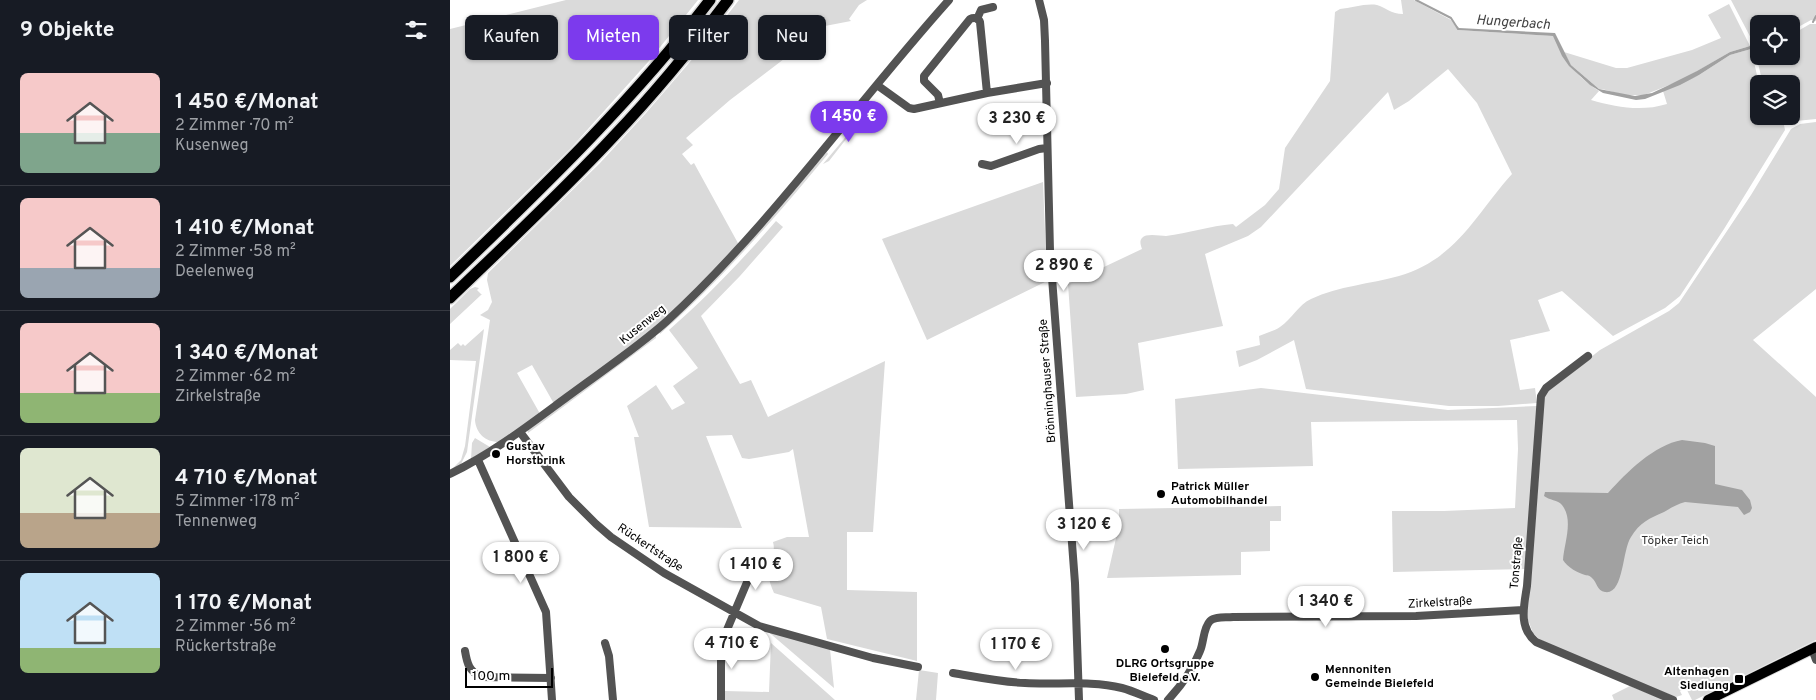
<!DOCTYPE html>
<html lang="de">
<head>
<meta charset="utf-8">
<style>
  body { margin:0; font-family:Overpass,sans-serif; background:#20242c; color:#f1f3f6; height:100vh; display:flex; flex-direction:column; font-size:19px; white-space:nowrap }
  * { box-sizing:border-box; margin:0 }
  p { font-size:16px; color:#9ea1a6 }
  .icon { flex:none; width:28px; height:28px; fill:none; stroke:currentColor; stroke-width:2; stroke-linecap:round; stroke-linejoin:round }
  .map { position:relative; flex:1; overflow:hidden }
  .sheet { display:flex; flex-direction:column; background:#171b24; width:450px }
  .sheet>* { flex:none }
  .banner { position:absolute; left:15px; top:15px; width:475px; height:45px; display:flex; gap:10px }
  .buttons { position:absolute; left:1300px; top:15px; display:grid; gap:10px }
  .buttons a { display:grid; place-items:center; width:50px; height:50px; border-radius:8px; background:#171b24; box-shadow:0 1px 4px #0004; font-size:25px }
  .scale { position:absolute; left:15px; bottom:12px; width:88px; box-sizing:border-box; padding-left:5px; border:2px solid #000; border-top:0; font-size:14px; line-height:18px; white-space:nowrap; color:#000; -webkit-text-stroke:4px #fff; paint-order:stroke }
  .price { position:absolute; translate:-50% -42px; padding:0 11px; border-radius:18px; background:#fff; color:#222; font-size:16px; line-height:32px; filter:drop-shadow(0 1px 2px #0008) }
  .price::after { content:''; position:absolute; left:50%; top:30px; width:15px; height:11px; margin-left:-8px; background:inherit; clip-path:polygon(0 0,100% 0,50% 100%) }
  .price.current { background:#7c3aed; color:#fff }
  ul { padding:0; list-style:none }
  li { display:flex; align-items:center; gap:15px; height:125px; padding:0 20px }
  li+li { border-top:1px solid #363941 }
  li span { display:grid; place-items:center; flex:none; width:140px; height:100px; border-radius:8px; color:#555 }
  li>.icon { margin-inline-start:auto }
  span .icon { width:60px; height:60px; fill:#fffc; stroke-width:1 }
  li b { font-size:21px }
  h2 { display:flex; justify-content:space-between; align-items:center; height:60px; padding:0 20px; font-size:21px }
  .pill { padding:0 18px; border-radius:8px; background:#171b24; box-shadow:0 1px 4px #0004; font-size:18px; line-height:45px }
  .pill.current { background:#7c3aed; color:#fff }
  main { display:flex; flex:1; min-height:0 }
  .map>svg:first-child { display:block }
  .green { fill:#dadada }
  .water { fill:#a1a1a1 }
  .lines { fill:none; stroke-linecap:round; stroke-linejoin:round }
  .stream { stroke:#a1a1a1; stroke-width:2 }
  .major-casing { stroke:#dbdbdb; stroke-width:12 }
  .highway-casing { stroke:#dbdbdb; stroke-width:14 }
  .minor { stroke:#535353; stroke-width:8 }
  .major { stroke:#000; stroke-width:10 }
  .highway { stroke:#000; stroke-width:11 }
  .poi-dot { fill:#000; stroke:#fff; stroke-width:2 }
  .labels { text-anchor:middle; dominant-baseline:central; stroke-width:4; stroke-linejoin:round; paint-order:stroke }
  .street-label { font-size:12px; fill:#000; stroke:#fff }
  .poi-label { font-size:12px; font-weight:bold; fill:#000; stroke:#fff; text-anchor:start }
  .park-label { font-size:12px; fill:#313131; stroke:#fff }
  .water-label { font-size:14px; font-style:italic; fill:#424242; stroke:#fff }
</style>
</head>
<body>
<main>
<section class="sheet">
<h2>9 Objekte<svg class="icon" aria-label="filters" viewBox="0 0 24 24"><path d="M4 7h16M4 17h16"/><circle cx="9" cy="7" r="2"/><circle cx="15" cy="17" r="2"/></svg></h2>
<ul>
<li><span style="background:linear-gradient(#f6c9c9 60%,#7fa58c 0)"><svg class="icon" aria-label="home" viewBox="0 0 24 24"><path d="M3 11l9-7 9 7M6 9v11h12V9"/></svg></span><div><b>1 450 €/Monat</b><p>2 Zimmer · 70 m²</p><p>Kusenweg</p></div></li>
<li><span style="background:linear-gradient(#f6c9c9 70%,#9aa5b1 0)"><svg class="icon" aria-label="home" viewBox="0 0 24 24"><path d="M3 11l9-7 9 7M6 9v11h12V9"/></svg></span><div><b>1 410 €/Monat</b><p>2 Zimmer · 58 m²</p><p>Deelenweg</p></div></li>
<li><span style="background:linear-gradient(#f6c9c9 70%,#8fb573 0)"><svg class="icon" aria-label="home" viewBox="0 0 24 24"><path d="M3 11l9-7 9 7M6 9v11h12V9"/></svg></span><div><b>1 340 €/Monat</b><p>2 Zimmer · 62 m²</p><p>Zirkelstraße</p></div></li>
<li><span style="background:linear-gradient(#dfe7d0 65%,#b9a48a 0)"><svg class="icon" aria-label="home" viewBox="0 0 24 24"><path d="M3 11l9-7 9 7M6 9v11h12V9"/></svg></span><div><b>4 710 €/Monat</b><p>5 Zimmer · 178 m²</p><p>Tennenweg</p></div></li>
<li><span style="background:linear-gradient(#bfe0f5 75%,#8fb573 0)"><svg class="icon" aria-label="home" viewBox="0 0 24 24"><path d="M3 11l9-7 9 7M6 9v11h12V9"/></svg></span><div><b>1 170 €/Monat</b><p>2 Zimmer · 56 m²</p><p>Rückertstraße</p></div></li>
</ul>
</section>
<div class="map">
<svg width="1366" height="700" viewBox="0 0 1366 700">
  <rect width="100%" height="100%" fill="#fff"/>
  <path class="green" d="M116 0H248L198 62 121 148 0 266V29Z
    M289 0H417L409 5 399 19 401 21 354 30 345 27V36L351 46 280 100 236 138 243 145 232 154 241 165 244 163 289 245 235 300 200 332 106 402H103L82 365 67 373 89 412V415L49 442C35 442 26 433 25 420L40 320 30 315 38 310 42 302 37 280 38 273 150 163 196 113 251 49Z
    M951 0H964L1001 20 1008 30 1104 36C1114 61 1126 76 1149 91L1141 100C1166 107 1191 112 1217 104L1213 91 1249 75 1280 55 1301 49 1309 84V116H1317C1320 124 1327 124 1334 125L1335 130 1274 229 1230 296 1215 308 1163 336 1112 291 1088 300 1100 331 1060 340 1070 390 1085 388 1087 403 1048 406H999L856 389 844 340 807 360 789 367 786 351 810 345 809 336C816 333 824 331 830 327 842 319 848 305 861 299 889 286 920 284 949 276 1007 259 1025 215 1062 174L1027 103 998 69 959 101 944 110 938 92 811 227 798 236 755 254 773 326 688 343 694 390 676 394 626 397 618 284 692 249C691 246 689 241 692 238 696 233 710 236 716 236 738 233 760 226 783 224L786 227 815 205 829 189 835 148 880 81 885 12 890 9C901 8 916 3 927 5 937 8 941 14 953 14Z
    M1281 0H1366V21L1361 20 1341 31V24H1309V43L1304 44Z
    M1279 4 1300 46 1280 52 1232 80 1194 95H1174L1152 89H1149L1121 65 1114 52 1166 68H1177L1242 50 1271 38 1258 15Z
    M1360 24H1366V119L1346 121 1339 125C1333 120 1325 123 1320 116H1341V84H1313L1304 47 1309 46V56H1341V35Z
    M411 112 415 115 379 161 373 164 404 127 403 125Z
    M1366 122V289L1303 340 1366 397V640L1245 700H1242L1236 688 1230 691 1232 695 1226 697 1117 653 1089 639 1083 633 1077 617 1088 486 1094 398 1095 393 1150 350 1219 311 1229 303 1301 195 1341 129 1350 124Z
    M377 152 378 154C326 217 272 279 210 334L209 332 291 251Z
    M593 182 597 281 477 340 432 239Z
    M326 221 333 227 290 276 251 316 290 384 301 380 318 417 435 361 423 532H397V590L467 592V661L377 639 371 607 324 593C320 584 317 575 319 565 320 555 326 553 323 542L337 537H359L343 449 339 452 299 459 292 458 282 435 256 436 292 528 199 527 184 437H189L177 406 206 385 222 410 235 403 223 386 248 368 219 330C257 297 293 259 326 221Z
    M25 287 29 288 27 290 32 295H31L0 324V309L20 289Z
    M34 329 17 452 10 466 0 471 11 460 15 446 26 361 0 360V350L8 343 11 346 13 344 15 346Z
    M206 336V338L78 433 77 430 202 337Z
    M811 388 998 410 1087 406 1075 569 943 572 942 511H994L1065 508 1068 449 1067 420 861 422 863 466 728 469 725 399Z
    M25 438 40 447 21 459 22 443Z
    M831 506V521H820V551L791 552V575L657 578 669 525V509Z
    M315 629 380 649 384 688Z
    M321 643 385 700H275V691L319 692Z
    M469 670 488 673 486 700H466Z
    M1180 686 1214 700H1164L1162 695Z"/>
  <path class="water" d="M1006 25 1009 28 1105 33 1121 65 1149 89 1185 96 1202 93 1217 86 1247 71 1280 52 1300 46 1301 49 1280 55 1249 75 1230 85 1195 99 1186 100 1153 93 1140 85 1119 66 1112 56 1103 36 1008 30Z
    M1232 440 1255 443 1265 446V484L1292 490 1300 500 1302 508 1300 512 1294 515 1288 507 1235 502C1227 504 1221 508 1214 512 1200 518 1189 523 1181 537 1172 550 1174 595 1155 592 1147 591 1147 582 1142 578 1139 575 1139 576 1135 575 1128 573 1117 567 1113 560 1114 543 1124 520 1112 505 1108 500 1099 500 1094 496L1095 492 1158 493C1177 472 1204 445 1232 440Z"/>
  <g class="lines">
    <path class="stream" d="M966 0 1001 18 1008 29
      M1363 22 1366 16
      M1299 48 1309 45"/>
    <g class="major-casing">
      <path id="major" d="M1258 700 1366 647"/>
    </g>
    <g class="highway-casing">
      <path id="highway" d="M0 277C91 189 183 101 260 0
        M0 298C55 245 111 193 163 137 204 94 242 48 278 0"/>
    </g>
    <path class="minor" d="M589 0 594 20 595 41 600 251 625 583 629 700
      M527 19 531 10 543 7
      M427 85 459 108 464 109 537 93 597 83
      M490 103 488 95 474 81V76L520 19C524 17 529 18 530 22L537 93
      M532 164 541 166 589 149 597 148
      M1138 356 1096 388 1091 396 1077 586C1074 606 1068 627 1086 642L1223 700
      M70 432 119 497 146 524 161 537 214 573 309 626 423 658 468 667
      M28 460 96 612 102 700
      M0 474C43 453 79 425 117 397 149 373 187 348 217 321 322 224 404 106 499 0
      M155 643 159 656 163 700
      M1362 649 1366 660
      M15 651C17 663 19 672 32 677L101 678
      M503 673C527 677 551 682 575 683 607 685 640 680 672 688 683 691 693 696 704 700
      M271 700V644L306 561
      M718 700C731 686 743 669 750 651 754 642 753 628 760 621 765 616 776 618 783 617L966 616 1073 610"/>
    <use href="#major" class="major"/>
    <use href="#highway" class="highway"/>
  </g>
  <g class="poi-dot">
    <circle cx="46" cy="454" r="5"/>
    <circle cx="711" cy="494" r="5"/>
    <circle cx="715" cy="649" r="5"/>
    <circle cx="865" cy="677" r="5"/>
    <rect x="1284" y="674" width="10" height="10" rx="2.5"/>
  </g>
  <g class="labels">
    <g class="street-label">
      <text transform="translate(193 325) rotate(-39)">Kusenweg</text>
      <text transform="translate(598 381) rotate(-94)">Brönninghauser Straße</text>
      <text transform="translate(200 548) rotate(34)">Rückertstraße</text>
      <text transform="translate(1067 563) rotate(-85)">Tonstraße</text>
      <text transform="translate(990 603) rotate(-3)">Zirkelstraße</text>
    </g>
    <g class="poi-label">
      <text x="56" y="447">Gustav<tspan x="56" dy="14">Horstbrink</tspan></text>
      <text x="721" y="487">Patrick Müller<tspan x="721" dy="14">Automobilhandel</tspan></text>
      <text x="715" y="664" text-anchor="middle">DLRG Ortsgruppe<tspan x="715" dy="14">Bielefeld e.V.</tspan></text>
      <text x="875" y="670">Mennoniten<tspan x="875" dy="14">Gemeinde Bielefeld</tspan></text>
      <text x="1279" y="672" text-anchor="end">Altenhagen<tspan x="1279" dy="14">Siedlung</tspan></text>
    </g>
    <g class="park-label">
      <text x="1225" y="541">Töpker Teich</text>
    </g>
    <g class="water-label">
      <text transform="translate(1063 23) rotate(4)">Hungerbach</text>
    </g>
  </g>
</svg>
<div class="buttons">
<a><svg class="icon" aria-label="locate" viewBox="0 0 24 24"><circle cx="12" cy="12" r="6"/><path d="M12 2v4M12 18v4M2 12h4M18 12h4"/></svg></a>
<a><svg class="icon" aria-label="layers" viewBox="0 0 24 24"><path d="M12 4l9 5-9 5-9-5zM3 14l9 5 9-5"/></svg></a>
</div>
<div class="scale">100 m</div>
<b class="price current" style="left:399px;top:143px">1 450 €</b>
<b class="price" style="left:567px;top:145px">3 230 €</b>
<b class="price" style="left:614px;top:292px">2 890 €</b>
<b class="price" style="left:634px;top:551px">3 120 €</b>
<b class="price" style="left:71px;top:584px">1 800 €</b>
<b class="price" style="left:306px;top:591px">1 410 €</b>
<b class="price" style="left:876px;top:628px">1 340 €</b>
<b class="price" style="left:282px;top:670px">4 710 €</b>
<b class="price" style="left:566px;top:671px">1 170 €</b>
<div class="banner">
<a class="pill">Kaufen</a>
<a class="pill current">Mieten</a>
<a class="pill">Filter</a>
<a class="pill">Neu</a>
</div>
</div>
</main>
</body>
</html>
